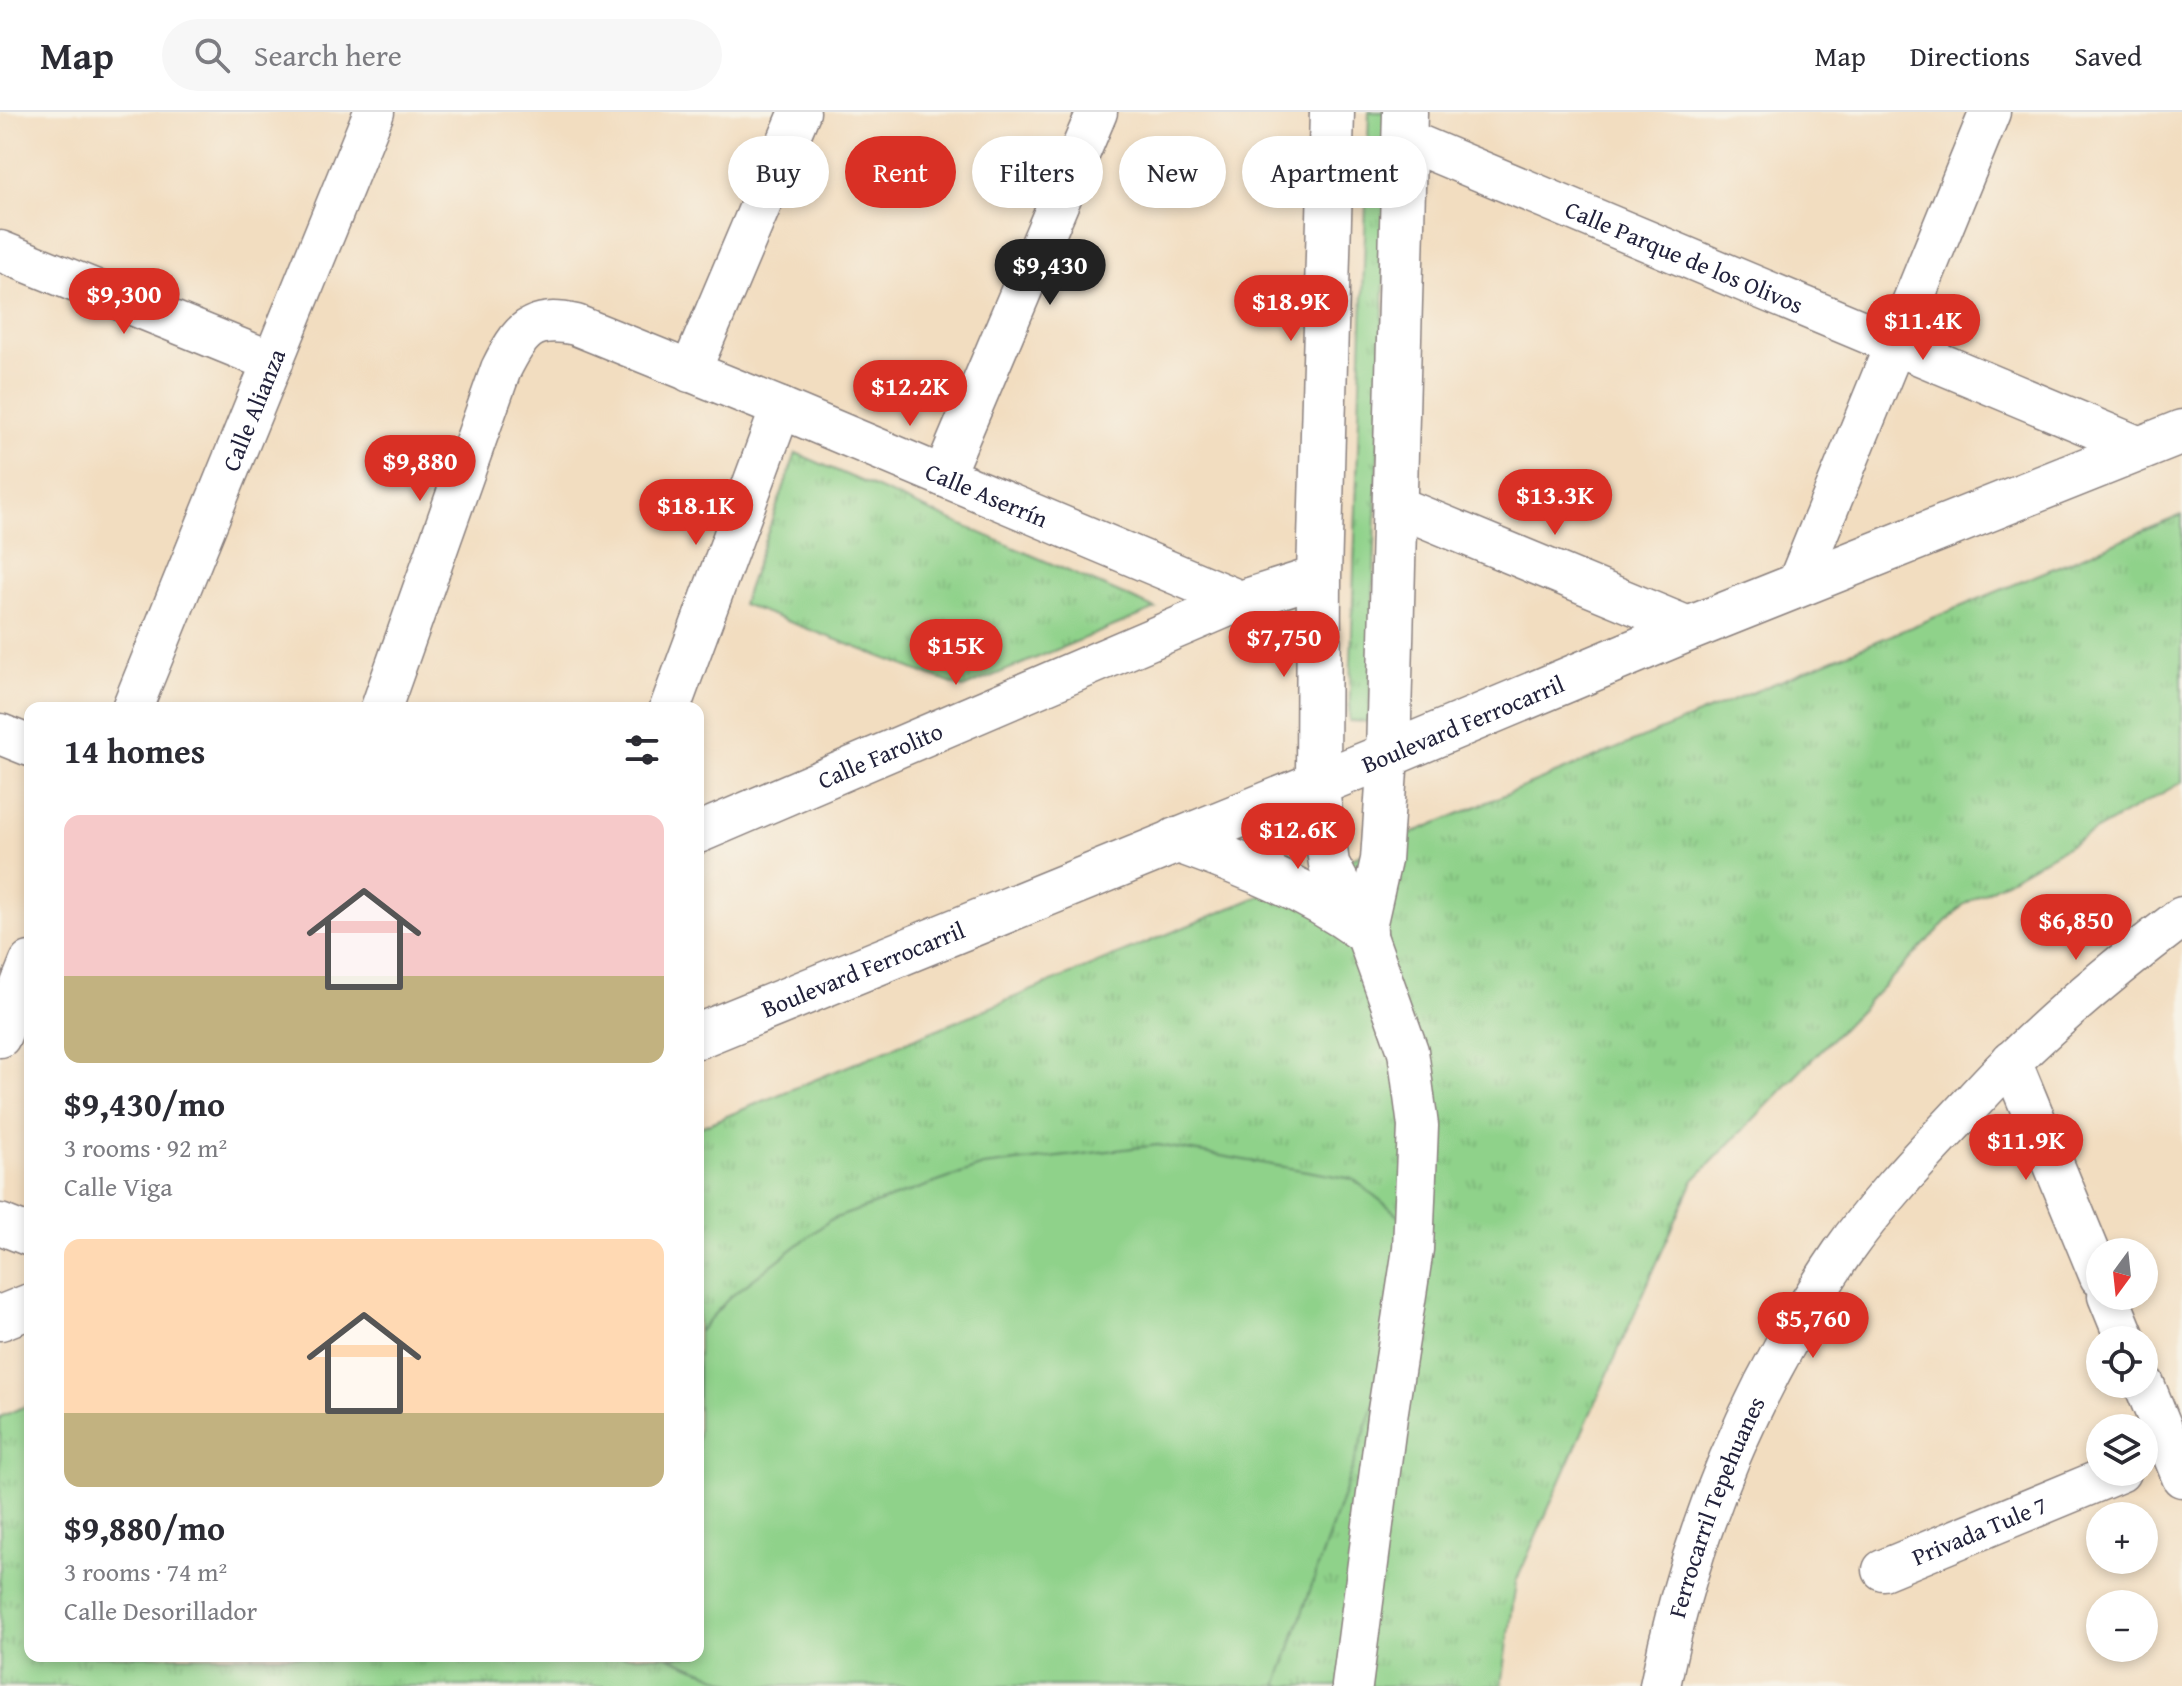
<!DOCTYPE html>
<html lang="en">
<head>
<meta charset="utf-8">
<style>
  body { margin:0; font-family:"Gentium Book Plus",serif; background:#f7f7f7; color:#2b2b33; height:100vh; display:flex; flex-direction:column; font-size:30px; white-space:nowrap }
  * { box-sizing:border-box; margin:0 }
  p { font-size:26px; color:#7c7c81 }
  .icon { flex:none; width:44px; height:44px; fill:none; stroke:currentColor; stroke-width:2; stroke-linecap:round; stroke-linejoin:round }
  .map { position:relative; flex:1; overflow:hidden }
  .side { position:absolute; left:24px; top:590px; width:680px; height:960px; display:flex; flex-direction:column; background:#fff; border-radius:16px; box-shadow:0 4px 12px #0003 }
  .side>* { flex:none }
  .banner { position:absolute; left:728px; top:24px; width:760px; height:72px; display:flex; gap:16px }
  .needle { width:52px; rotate:195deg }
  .controls { position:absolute; left:2086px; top:1126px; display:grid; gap:16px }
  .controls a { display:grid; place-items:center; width:72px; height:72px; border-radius:50%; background:#fff; box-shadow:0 4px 12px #0003; font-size:40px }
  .price { position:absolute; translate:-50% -68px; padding:0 18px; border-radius:28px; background:#d93025; color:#fff; font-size:26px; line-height:52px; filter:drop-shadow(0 2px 4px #0008) }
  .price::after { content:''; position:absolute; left:50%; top:48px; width:24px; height:18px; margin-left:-12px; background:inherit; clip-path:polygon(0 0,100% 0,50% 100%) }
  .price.selected { background:#222; color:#fff }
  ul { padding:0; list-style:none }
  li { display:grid; align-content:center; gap:16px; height:424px; padding:0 40px }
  li span { display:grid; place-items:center; height:248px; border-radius:16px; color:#555 }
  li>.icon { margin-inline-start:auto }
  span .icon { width:144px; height:144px; fill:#fffc; stroke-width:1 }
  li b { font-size:34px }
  h2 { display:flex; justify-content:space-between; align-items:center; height:96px; padding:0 40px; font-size:34px }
  .tag { padding:0 28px; border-radius:36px; background:#fff; box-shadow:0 4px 12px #0003; font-size:28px; line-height:72px }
  .tag.selected { background:#d93025; color:#fff }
  header { display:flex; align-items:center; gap:48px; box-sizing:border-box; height:112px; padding:0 40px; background:#fff; border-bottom:2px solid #e1e1e2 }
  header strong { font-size:38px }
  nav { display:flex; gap:44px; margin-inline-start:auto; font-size:28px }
  .search { width:560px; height:72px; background:#f7f7f7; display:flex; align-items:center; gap:20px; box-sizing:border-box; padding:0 28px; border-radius:44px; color:#7c7c81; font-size:30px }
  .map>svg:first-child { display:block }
  .grass { fill:url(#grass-tufts); stroke:#587a62; stroke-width:2 }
  .garden { fill:#8fd28a; stroke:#587a62; stroke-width:2 }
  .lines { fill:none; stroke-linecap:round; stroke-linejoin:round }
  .minor-casing { stroke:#8a807e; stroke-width:43 }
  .secondary-casing { stroke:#8a807e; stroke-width:47 }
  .minor { stroke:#fff; stroke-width:40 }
  .secondary { stroke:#fff; stroke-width:44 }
  .labels { text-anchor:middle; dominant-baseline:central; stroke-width:6; stroke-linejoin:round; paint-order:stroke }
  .street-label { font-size:24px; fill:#22223b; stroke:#f7f3e8 }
</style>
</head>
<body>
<header>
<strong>Map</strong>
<div class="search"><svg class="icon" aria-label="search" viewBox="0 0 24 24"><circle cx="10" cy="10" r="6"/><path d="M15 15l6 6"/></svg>Search here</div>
<nav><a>Map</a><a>Directions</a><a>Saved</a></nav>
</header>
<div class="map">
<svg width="2182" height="1574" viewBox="0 0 2182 1574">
  <defs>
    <pattern id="grass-tufts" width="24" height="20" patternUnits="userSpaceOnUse" patternTransform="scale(2)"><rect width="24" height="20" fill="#8fd28a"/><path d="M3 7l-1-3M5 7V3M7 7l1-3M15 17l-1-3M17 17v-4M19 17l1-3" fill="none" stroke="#7bb478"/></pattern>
  </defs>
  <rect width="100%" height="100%" fill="#f7f3e8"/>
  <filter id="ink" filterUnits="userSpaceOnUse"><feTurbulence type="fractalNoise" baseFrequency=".0125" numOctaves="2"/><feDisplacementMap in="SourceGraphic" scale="16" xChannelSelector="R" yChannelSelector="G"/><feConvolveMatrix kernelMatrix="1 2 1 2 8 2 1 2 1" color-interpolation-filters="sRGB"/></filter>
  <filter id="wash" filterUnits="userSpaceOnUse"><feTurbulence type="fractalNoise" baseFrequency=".006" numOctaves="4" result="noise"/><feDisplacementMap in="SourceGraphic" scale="32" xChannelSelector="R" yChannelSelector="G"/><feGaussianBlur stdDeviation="1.8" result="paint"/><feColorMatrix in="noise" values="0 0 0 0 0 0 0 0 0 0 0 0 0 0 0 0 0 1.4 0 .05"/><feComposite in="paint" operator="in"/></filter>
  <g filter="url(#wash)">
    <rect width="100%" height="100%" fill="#f2ddc0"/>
    <path class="grass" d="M1369 0H1390L1369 610 1349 609Z
      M796 341 1156 497 963 576 742 492Z
      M2182 403V670L1963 793 1693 1069 1516 1470 1502 1574H0V1305L30 1292V1544H698V1016Z"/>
    <path class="garden" d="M1158 1033 1353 1067 1431 1128 1277 1574H739L667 1544H698V1220L729 1186 830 1108 983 1054Z"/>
  </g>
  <g filter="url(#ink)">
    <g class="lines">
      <g class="minor-casing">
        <g id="minor">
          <path id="s1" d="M1404 27 2142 336"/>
          <path d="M0 139 273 250"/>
          <path d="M690 260 800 0"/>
          <path d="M943 364 1097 0"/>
          <path d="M1394 393 1691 516"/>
          <path d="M1796 475 1990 0"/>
          <path id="s2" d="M132 596 374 0"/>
          <path id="s3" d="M381 596 501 257C520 219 531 203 576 213L781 296 1240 489 1319 464"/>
          <path d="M670 596 781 296"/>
          <path d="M0 622 30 634"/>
          <path d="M1318 671 1329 752 1365 819 1408 939 1418 1014 1413 1137 1387 1305 1352 1574"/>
          <path id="s4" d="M698 721 1240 489"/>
          <path d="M1365 819 1381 748 1388 643"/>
          <path d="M0 925 30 850"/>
          <path d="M2011 949 2100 1165"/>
          <path d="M0 1112 30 1124"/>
          <path d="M2108 1184 2126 1228"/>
          <path d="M2144 1272 2182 1365"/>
          <path id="s5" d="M1883 1458 2120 1360"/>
          <path id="s6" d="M1660 1574C1690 1419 1753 1271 1842 1141 1875 1094 1913 1053 1952 1012 1972 991 1990 970 2011 950 2062 900 2124 849 2182 805"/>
        </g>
      </g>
      <g class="secondary-casing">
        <g id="secondary">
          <path d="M1388 643 1405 0"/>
          <path d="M1318 671 1319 464 1332 0"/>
          <path d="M1176 728C1245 753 1305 776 1365 819"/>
          <path id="s7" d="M698 924 1388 643 1691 516 2182 320"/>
          <path d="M0 1206 30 1194"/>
        </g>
      </g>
      <use href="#minor" class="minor"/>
      <use href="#secondary" class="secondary"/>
    </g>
  </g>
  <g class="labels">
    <g class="street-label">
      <text stroke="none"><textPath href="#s1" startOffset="304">Calle Parque de los Olivos</textPath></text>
      <text stroke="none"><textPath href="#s2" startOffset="322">Calle Alianza</textPath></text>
      <text stroke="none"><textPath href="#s3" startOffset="902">Calle Aserrín</textPath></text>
      <text stroke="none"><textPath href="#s7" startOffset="826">Boulevard Ferrocarril</textPath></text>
      <text stroke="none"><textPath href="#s4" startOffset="198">Calle Farolito</textPath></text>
      <text stroke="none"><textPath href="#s7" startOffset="178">Boulevard Ferrocarril</textPath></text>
      <text stroke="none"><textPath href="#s6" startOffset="188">Ferrocarril Tepehuanes</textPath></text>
      <text stroke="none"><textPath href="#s5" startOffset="104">Privada Tule 7</textPath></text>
    </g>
  </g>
</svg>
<div class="controls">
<a><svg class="needle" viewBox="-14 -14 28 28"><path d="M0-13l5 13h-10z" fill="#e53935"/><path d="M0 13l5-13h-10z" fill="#7c7c81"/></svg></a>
<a><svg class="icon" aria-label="locate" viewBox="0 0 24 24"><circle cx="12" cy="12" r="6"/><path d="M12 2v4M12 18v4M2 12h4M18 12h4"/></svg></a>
<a><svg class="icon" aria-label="layers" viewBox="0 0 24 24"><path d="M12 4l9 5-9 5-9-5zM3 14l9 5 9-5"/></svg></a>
<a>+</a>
<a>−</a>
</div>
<b class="price selected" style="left:1050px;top:195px">$9,430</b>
<b class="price" style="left:124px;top:224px">$9,300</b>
<b class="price" style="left:1291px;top:231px">$18.9K</b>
<b class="price" style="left:1923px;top:250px">$11.4K</b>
<b class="price" style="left:910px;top:316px">$12.2K</b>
<b class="price" style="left:420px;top:391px">$9,880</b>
<b class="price" style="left:1555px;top:425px">$13.3K</b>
<b class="price" style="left:696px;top:435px">$18.1K</b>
<b class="price" style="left:1284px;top:567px">$7,750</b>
<b class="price" style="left:956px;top:575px">$15K</b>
<b class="price" style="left:1298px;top:759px">$12.6K</b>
<b class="price" style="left:2076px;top:850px">$6,850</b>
<b class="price" style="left:2026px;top:1070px">$11.9K</b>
<b class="price" style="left:1813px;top:1248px">$5,760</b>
<div class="banner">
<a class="tag">Buy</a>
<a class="tag selected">Rent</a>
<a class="tag">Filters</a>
<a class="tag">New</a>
<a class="tag">Apartment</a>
</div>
<section class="side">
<h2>14 homes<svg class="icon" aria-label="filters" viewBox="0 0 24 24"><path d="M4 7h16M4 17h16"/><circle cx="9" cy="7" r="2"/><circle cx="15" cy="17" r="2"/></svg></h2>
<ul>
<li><span style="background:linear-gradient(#f6c9c9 65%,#c2b280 0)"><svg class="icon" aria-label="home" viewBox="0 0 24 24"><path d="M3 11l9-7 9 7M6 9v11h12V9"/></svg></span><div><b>$9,430/mo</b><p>3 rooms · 92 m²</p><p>Calle Viga</p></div></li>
<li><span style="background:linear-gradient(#ffd9b3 70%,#c2b280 0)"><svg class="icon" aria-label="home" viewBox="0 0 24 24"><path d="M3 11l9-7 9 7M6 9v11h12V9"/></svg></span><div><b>$9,880/mo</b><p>3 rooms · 74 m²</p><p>Calle Desorillador</p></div></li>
</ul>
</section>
</div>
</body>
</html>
